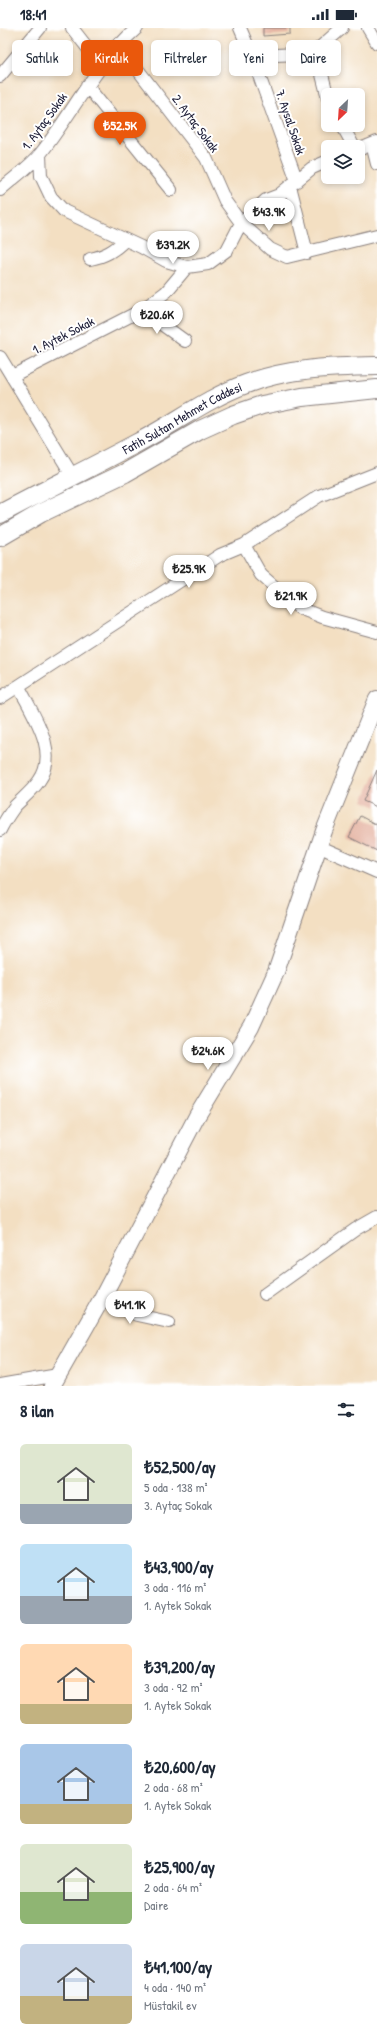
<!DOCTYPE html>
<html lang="tr">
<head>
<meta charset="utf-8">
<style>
  body { margin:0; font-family:"Patrick Hand",sans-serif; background:#f6f6f7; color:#1f2937; height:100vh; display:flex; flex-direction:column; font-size:15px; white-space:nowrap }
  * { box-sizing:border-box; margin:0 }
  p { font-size:13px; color:#747a83 }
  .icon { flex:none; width:22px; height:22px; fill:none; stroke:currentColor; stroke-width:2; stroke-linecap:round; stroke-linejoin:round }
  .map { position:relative; height:1358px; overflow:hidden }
  .sheet { display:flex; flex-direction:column; background:#fff; flex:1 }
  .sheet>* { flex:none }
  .top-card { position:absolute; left:12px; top:12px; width:353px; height:36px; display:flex; gap:8px }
  .needle { width:26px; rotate:205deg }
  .buttons { position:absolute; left:321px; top:60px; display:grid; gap:8px }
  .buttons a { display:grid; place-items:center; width:44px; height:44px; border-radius:6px; background:#fff; box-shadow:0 2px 6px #0003; font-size:20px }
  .price { position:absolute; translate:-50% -34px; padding:0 9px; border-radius:14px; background:#fff; color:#222; font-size:13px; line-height:26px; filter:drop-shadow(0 1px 2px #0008) }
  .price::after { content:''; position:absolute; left:50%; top:24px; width:12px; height:9px; margin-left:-6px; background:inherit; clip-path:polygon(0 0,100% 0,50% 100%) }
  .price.on { background:#ea580c; color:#fff }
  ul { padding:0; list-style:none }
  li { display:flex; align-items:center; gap:12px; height:100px; padding:0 20px }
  li span { display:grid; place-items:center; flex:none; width:112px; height:80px; border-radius:6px; color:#555 }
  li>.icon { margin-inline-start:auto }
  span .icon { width:48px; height:48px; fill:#fffc; stroke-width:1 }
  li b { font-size:17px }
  h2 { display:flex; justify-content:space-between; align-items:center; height:48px; padding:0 20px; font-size:17px }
  .chip { padding:0 14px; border-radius:6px; background:#fff; box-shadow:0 2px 6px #0003; font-size:14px; line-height:36px }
  .chip.on { background:#ea580c; color:#fff }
  .status { display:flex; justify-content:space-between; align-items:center; height:28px; padding:0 20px; background:#fff; direction:ltr }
  .status svg { height:11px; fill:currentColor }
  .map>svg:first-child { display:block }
  .building { fill:#e5b4a3 }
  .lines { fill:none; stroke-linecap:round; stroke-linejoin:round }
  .street-casing { stroke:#8a807e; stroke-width:14 }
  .secondary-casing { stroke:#8a807e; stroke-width:18 }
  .primary-casing { stroke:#8a807e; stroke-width:20 }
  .street { stroke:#fff; stroke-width:12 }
  .secondary { stroke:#fff; stroke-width:16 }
  .primary { stroke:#fff; stroke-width:18 }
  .labels { text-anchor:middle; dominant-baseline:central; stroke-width:4; stroke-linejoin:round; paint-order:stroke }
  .street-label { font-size:13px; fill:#22223b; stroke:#fff }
</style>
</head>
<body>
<div class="status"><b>18:41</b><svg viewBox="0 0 49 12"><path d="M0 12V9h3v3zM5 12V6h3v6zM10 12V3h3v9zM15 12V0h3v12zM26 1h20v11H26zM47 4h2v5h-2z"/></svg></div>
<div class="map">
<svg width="377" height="1358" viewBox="0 0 377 1358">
  <rect width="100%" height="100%" fill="#fff"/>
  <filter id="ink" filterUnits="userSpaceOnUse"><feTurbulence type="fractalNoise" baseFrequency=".025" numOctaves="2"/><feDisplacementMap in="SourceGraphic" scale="8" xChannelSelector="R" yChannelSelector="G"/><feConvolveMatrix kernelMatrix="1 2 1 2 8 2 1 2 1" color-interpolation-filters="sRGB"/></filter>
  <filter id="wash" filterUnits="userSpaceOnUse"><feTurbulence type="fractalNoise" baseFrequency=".012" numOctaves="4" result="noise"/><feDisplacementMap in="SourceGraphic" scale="16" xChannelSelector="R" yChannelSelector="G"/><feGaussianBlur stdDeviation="0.9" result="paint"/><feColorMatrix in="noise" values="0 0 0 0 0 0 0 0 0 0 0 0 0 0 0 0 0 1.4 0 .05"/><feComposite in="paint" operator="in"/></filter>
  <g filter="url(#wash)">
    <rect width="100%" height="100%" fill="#f3dfc2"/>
    <g id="blocks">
      <path class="building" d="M263 0H290V6L263 8Z
        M377 742V779L363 773Z
        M360 788 377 797V823L349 809Z"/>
    </g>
  </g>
  <g filter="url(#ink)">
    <use href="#blocks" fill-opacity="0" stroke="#8a807e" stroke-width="1"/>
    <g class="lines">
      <g class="street-casing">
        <path id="street" d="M72 0 101 37
          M240 0 252 28 297 153
          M368 0 377 15
          M118 16 206 130 225 173 241 195 270 221 287 229 377 207
          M316 23 328 70
          M252 28 299 26 316 23 342 0
          M0 48 40 0
          M87 58 171 162
          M342 97 354 119
          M372 116 377 136
          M358 122 377 114
          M40 127 41 148 51 169 64 183 141 219 166 233 187 239
          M290 158 307 225
          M0 162C13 150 30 139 41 125 74 83 95 37 137 0
          M90 231C105 228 114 223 125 212
          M142 282 185 313
          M0 329 72 447
          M12 348 142 282 166 264 187 239 208 236 227 222 241 195 266 172 279 167 312 140 328 133
          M244 517 261 547 299 580 322 589 377 604
          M0 670 220 527 244 517 319 468 377 445
          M0 802C4 794 10 785 15 778 23 770 32 763 39 753 60 724 33 687 19 659
          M318 818 377 844
          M265 1266 356 1201 377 1189
          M102 1270 137 1287 169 1294
          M0 1357 58 1347"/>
      </g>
      <g class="secondary-casing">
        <path id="secondary" d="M52 1358 102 1270 197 1088 251 999 276 944 324 803 377 671"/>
      </g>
      <g class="primary-casing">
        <g id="primary">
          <path id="s1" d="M0 486C45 462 92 439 137 415 174 396 207 370 246 356 288 340 333 339 377 338"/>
          <path d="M0 509 41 485 125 445 200 402 233 387 262 377 302 369 377 361"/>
        </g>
      </g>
      <use href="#street" class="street"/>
      <use href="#secondary" class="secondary"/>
      <use href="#primary" class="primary"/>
    </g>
  </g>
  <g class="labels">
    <g class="street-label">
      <text transform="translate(44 93) rotate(-54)">1. Aytaç Sokak</text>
      <text transform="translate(291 94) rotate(71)">7. Aysal Sokak</text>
      <text transform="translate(196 95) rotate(53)">2. Aytaç Sokak</text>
      <text transform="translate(63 307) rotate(-27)">1. Aytek Sokak</text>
      <text stroke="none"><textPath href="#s1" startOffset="206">Fatih Sultan Mehmet Caddesi</textPath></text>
    </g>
  </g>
</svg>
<div class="buttons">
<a><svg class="needle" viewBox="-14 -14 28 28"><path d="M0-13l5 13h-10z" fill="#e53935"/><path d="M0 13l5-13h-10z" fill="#747a83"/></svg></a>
<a><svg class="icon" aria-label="layers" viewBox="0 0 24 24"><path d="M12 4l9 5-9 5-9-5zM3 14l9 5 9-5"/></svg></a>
</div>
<b class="price on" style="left:120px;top:118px">₺52.5K</b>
<b class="price" style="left:269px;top:204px">₺43.9K</b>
<b class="price" style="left:173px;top:237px">₺39.2K</b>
<b class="price" style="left:157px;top:307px">₺20.6K</b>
<b class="price" style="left:189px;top:561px">₺25.9K</b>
<b class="price" style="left:291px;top:588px">₺21.9K</b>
<b class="price" style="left:208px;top:1043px">₺24.6K</b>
<b class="price" style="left:130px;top:1297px">₺41.1K</b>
<div class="top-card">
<a class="chip">Satılık</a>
<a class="chip on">Kiralık</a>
<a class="chip">Filtreler</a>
<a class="chip">Yeni</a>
<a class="chip">Daire</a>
</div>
</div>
<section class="sheet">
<h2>8 ilan<svg class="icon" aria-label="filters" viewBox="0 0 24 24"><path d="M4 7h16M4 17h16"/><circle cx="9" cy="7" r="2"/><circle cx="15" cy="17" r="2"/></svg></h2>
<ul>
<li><span style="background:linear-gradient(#dfe7d0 75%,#9aa5b1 0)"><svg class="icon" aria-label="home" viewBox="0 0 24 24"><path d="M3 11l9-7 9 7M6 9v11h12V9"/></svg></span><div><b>₺52,500/ay</b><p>5 oda · 138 m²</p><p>3. Aytaç Sokak</p></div></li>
<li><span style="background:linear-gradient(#bfe0f5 65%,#9aa5b1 0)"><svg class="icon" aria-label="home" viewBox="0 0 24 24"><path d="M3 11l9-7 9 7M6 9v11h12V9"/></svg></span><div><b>₺43,900/ay</b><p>3 oda · 116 m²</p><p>1. Aytek Sokak</p></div></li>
<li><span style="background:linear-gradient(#ffd9b3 75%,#c2b280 0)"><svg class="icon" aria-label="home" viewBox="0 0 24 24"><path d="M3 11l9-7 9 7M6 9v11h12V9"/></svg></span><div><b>₺39,200/ay</b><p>3 oda · 92 m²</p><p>1. Aytek Sokak</p></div></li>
<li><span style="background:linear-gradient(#a9c7e8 75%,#c2b280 0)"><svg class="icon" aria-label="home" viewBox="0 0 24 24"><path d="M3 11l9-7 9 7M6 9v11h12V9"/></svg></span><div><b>₺20,600/ay</b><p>2 oda · 68 m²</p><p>1. Aytek Sokak</p></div></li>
<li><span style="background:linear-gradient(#dfe7d0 60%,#8fb573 0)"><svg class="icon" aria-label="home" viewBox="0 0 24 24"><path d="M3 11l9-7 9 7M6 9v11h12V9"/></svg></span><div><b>₺25,900/ay</b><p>2 oda · 64 m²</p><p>Daire</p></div></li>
<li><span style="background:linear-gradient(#c9d6e8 65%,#c2b280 0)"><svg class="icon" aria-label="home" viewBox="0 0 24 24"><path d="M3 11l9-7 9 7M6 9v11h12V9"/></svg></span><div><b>₺41,100/ay</b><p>4 oda · 140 m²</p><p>Müstakil ev</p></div></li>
</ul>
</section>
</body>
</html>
